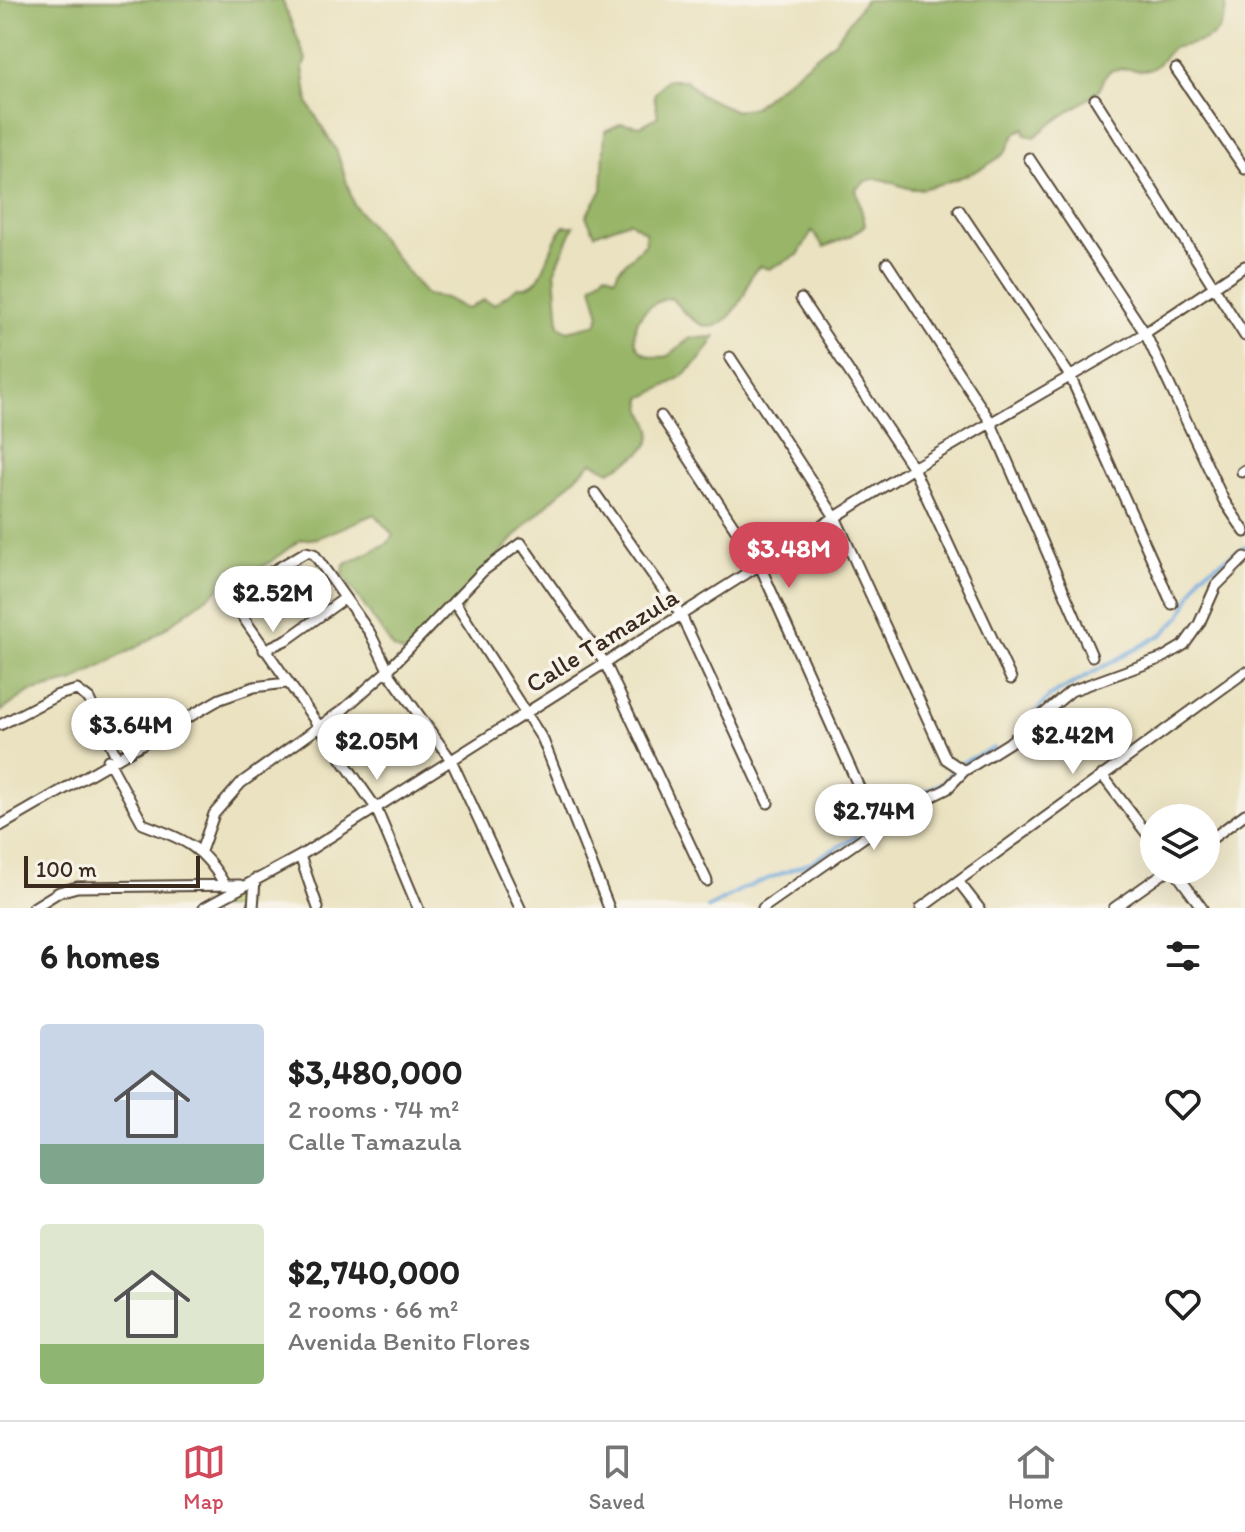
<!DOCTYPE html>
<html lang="en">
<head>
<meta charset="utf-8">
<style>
  body { margin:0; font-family:Itim,sans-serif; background:#f2f2f2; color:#222; height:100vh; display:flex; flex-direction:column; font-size:30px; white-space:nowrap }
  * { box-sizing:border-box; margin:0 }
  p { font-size:26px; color:#767676 }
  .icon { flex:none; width:44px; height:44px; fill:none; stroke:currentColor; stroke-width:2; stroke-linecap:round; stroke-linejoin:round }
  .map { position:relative; height:908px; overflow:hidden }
  .sheet { display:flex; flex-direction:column; background:#fff; flex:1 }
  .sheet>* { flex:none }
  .fabs { position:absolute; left:1140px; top:804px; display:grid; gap:16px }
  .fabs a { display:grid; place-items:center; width:80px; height:80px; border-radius:50%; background:#fff; box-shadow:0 8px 32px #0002; font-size:40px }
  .scale { position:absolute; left:24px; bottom:20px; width:176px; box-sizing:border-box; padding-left:8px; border:4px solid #3b2a1e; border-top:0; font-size:22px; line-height:28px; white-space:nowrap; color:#3b2a1e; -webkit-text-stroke:6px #f7f3e8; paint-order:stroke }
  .price { position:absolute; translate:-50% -68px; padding:0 18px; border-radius:28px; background:#fff; color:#222; font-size:26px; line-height:52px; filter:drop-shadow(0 2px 4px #0008) }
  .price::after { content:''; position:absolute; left:50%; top:48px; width:24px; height:18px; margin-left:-12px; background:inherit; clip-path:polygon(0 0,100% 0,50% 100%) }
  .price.on { background:#d1495b; color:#fff }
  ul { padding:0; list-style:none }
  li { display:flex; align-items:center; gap:24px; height:200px; padding:0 40px }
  li span { display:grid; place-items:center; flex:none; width:224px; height:160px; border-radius:8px; color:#555 }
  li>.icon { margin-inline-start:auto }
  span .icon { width:96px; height:96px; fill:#fffc; stroke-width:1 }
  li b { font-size:34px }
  h2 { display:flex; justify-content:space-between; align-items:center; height:96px; padding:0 40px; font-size:34px }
  .menu { display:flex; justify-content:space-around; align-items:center; height:112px; border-top:2px solid #e0e0e0; background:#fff; font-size:22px; color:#767676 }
  .menu a { display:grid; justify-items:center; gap:4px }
  .menu .on { color:#d1495b }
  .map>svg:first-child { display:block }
  .green { fill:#c0d377; stroke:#7e7e4a; stroke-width:2 }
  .forest { fill:#98b568; stroke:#6a7043; stroke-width:2 }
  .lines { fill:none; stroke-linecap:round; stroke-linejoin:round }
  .stream { stroke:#6ea7dd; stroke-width:4 }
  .street-casing { stroke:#554636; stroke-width:13 }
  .street { stroke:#fff; stroke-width:9 }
  .labels { text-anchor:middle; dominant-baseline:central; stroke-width:7; stroke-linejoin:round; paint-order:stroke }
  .street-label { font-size:26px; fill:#3b2a1e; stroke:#f7f3e8 }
</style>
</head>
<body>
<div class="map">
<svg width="1245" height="908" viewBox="0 0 1245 908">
  <rect width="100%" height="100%" fill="#f7f3e8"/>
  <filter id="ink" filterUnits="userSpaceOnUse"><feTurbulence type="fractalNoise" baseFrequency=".0125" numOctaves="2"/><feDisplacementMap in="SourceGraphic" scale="16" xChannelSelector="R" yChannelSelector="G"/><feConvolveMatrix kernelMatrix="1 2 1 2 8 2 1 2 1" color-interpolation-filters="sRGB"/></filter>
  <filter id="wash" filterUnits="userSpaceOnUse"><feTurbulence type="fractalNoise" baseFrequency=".006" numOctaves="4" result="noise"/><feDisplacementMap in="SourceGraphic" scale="32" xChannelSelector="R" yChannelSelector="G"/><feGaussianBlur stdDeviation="1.8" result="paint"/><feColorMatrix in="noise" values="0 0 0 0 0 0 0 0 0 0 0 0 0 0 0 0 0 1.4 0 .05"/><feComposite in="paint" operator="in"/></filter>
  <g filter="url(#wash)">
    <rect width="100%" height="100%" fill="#eae2c0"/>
    <path class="green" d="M244 889 245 908H213Z"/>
    <path class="forest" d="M0 0H282L306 59 303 68 308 103 337 152 354 205 426 295 446 298 466 309 484 300 494 304 518 287C547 292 547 243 564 226H574L555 270 559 326 568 331 596 324 600 315 592 286 606 273 615 278 619 269 646 243 645 232 629 221 595 234 586 216 602 190 605 131 622 123 641 126 658 116 654 95 666 80H686L700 95 736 111 754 107 835 41 865 0H1226C1226 40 1206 41 1172 48 1143 86 1144 63 1113 70 1103 72 1104 87 1096 93 1075 109 1054 119 1035 137L1025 135 1024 128C1010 133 1012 148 1001 156 979 173 952 181 925 188 898 195 880 163 856 189L865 225 850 236 824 247 812 231 798 255 769 269 760 266C747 276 750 286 742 299 718 341 698 330 671 298 625 305 621 365 668 356L690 338 715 337C694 373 679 380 642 398 640 411 648 418 651 430 655 450 624 463 610 471L592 462 529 522 473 582 459 616 438 627 413 656 394 649 343 575 344 565 388 543 393 535 374 514 318 538 300 540 260 569 233 578 148 641 74 681 29 692 0 712Z"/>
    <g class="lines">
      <path class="stream" d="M1023 726 1050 696 1163 634 1181 616 1201 574 1245 547
        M867 830 886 809 945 782 955 766 994 748
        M708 908 742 889 811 862 856 837"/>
    </g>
  </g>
  <g filter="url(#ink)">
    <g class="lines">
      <g class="street-casing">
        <path id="street" d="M1176 69 1245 169
          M1095 99 1245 336
          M1029 158 1145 333 1224 501 1245 532
          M959 210 1070 376 1172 604
          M887 263 990 421 1092 656
          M801 299 913 468 1011 679
          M730 357 835 517 946 759 964 771 1009 743 1071 691 1162 658 1184 645 1199 624 1216 586 1245 557
          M661 416 760 566 862 794
          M1242 472 1245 470
          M595 493 681 615 768 803
          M454 601 543 740 609 908
          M264 650 288 639 345 598
          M0 725 58 695 77 690 89 699 116 756
          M108 760 143 824C185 840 203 846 225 885
          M1102 775 1154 843
          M0 826 220 699 254 687 286 683
          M1206 843 1245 814
          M201 851 214 814 241 783 344 709 388 670 483 571 521 543 605 663 707 881
          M300 856 318 908
          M1174 870 1202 908
          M958 881 979 908
          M33 908 59 892 77 887 240 885
          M204 908 300 856 913 468 1145 333 1245 266
          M253 908 255 879
          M418 908 376 808 231 600 233 594 306 552 314 554 370 633 391 676 451 760 520 908
          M763 908 900 812 947 789 964 771
          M921 908 1245 672
          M1114 908 1168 870"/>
      </g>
      <use href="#street" class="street"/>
    </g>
  </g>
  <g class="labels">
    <g class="street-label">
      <text transform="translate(602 640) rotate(-32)">Calle Tamazula</text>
    </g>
  </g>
</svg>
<div class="fabs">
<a><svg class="icon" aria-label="layers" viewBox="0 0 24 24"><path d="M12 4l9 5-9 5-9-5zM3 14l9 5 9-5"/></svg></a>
</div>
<div class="scale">100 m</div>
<b class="price on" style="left:789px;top:590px">$3.48M</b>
<b class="price" style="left:273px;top:634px">$2.52M</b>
<b class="price" style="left:131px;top:766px">$3.64M</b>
<b class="price" style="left:1073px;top:776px">$2.42M</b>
<b class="price" style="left:377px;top:782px">$2.05M</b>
<b class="price" style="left:874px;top:852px">$2.74M</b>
</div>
<section class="sheet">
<h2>6 homes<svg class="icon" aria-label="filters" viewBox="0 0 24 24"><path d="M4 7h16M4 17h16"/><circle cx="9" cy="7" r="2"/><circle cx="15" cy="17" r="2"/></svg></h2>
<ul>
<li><span style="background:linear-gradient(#c9d6e8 75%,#7fa58c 0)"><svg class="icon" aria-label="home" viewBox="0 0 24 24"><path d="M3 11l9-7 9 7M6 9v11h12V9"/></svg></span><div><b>$3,480,000</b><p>2 rooms · 74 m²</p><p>Calle Tamazula</p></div><svg class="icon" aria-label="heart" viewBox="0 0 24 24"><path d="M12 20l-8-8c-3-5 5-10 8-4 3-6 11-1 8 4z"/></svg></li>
<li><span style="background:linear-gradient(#dfe7d0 75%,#8fb573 0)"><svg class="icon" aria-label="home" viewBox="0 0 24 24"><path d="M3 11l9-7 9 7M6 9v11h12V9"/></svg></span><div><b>$2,740,000</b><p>2 rooms · 66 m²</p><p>Avenida Benito Flores</p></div><svg class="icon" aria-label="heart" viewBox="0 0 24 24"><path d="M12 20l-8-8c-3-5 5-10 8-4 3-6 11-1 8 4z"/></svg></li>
</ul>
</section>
<nav class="menu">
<a class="on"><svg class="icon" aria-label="map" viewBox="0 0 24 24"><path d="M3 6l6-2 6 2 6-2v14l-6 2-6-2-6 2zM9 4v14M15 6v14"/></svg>Map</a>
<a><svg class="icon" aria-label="saved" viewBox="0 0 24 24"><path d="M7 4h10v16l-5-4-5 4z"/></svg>Saved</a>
<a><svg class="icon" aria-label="home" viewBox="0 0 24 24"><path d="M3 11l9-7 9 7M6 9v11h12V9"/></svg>Home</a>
</nav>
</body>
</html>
